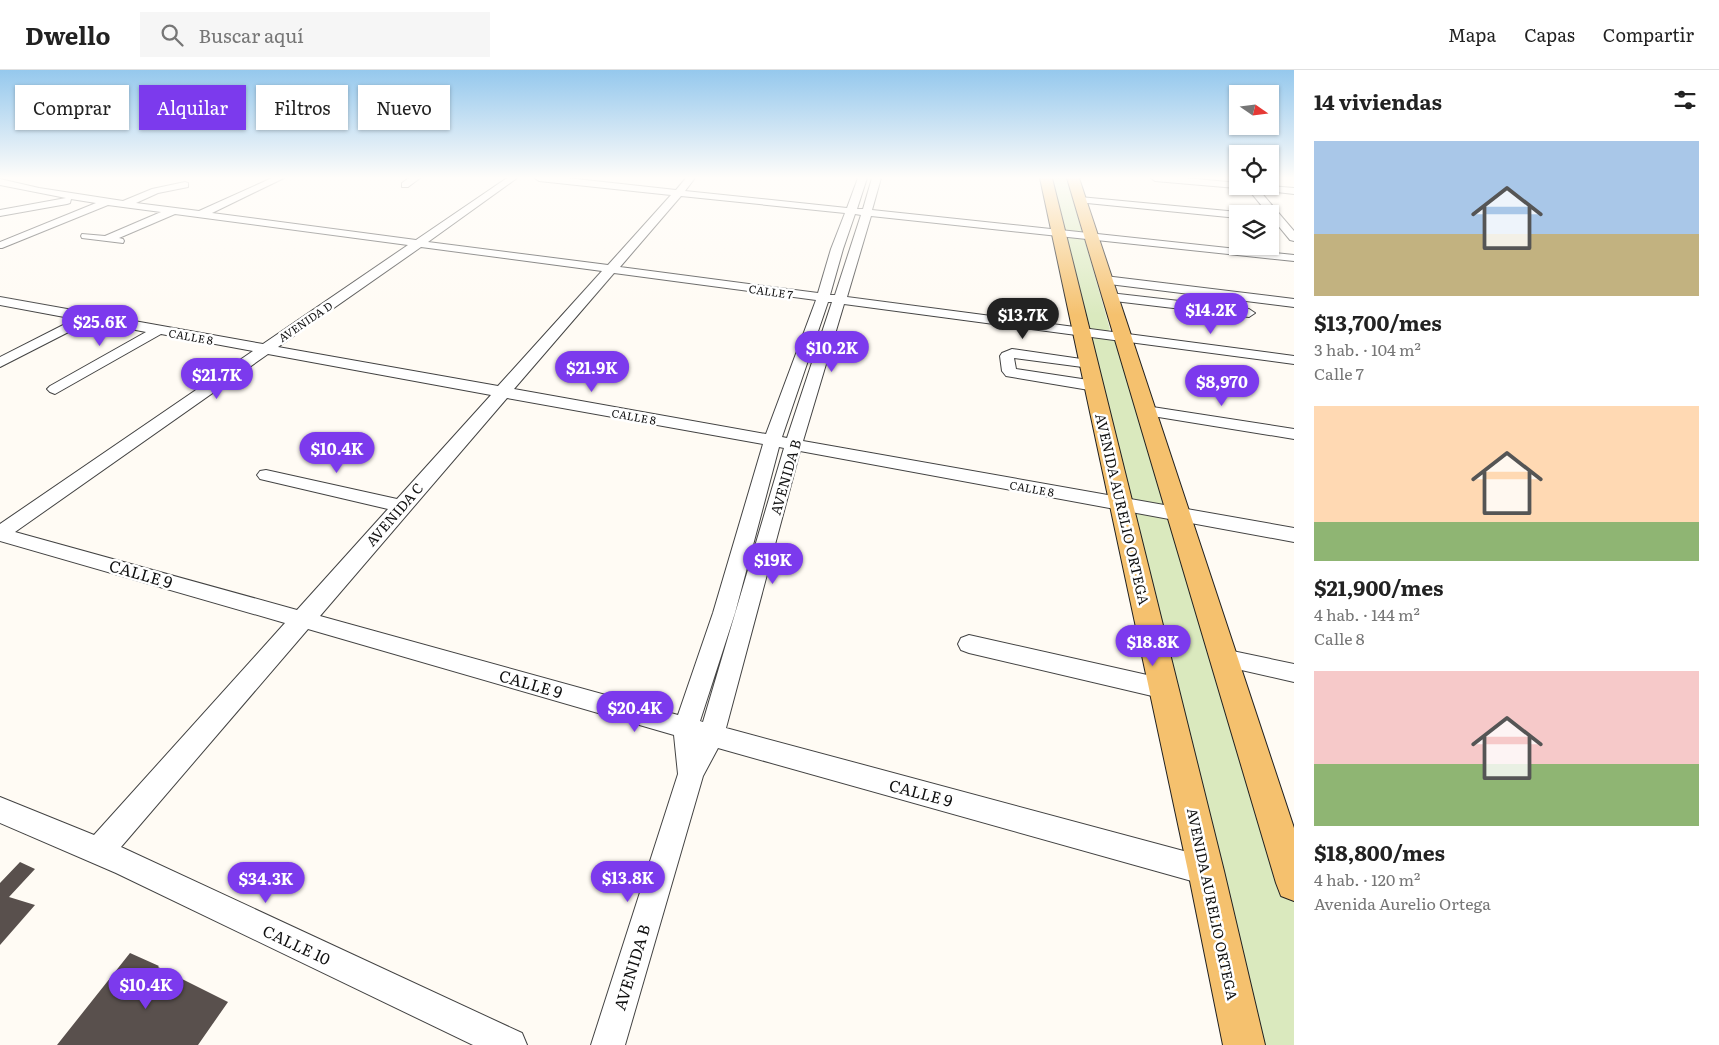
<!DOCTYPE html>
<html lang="es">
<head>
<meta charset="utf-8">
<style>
  body { margin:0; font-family:Literata,serif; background:#f6f6f6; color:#222; height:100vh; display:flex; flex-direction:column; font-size:19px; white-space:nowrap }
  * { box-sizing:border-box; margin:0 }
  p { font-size:16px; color:#767676 }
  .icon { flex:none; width:28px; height:28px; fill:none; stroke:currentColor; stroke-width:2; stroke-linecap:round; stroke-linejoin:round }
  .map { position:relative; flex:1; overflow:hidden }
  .sheet { display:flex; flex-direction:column; background:#fff; width:425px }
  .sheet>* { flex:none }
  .banner { position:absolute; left:15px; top:15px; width:475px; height:45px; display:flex; gap:10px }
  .needle { width:32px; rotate:104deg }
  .buttons { position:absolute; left:1229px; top:15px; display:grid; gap:10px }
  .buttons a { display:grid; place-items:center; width:50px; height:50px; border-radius:0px; background:#fff; box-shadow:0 1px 4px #0004; font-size:25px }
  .price { position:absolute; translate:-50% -42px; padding:0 11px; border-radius:18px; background:#7c3aed; color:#fff; font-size:16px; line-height:32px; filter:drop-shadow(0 1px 2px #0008) }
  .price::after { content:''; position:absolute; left:50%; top:30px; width:15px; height:11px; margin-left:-8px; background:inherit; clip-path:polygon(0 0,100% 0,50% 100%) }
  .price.current { background:#222; color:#fff }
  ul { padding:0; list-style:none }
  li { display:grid; align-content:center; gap:10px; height:265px; padding:0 20px }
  li span { display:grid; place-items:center; height:155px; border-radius:0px; color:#555 }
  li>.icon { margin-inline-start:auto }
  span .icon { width:90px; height:90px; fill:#fffc; stroke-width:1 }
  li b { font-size:21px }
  h2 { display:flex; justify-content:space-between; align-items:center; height:60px; padding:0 20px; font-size:21px }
  .tag { padding:0 18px; border-radius:0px; background:#fff; box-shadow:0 1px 4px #0004; font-size:18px; line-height:45px }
  .tag.current { background:#7c3aed; color:#fff }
  header { display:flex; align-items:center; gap:30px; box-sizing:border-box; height:70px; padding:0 25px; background:#fff; border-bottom:1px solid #e0e0e0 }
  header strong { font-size:24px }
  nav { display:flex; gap:28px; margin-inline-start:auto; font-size:18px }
  .search { width:350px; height:45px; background:#f6f6f6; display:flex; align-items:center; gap:12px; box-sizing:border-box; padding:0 18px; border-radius:0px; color:#767676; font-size:19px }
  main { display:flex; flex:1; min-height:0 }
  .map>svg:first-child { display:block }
  .green { fill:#dae9be }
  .building { fill:#59504d }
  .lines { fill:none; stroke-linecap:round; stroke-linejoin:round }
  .minor-casing { stroke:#434343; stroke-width:2 }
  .major-casing { stroke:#212121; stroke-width:2 }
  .minor { fill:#fff; fill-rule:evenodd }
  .major { fill:#f5c16e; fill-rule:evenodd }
  .labels { text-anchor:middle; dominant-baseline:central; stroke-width:5; stroke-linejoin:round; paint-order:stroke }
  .far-street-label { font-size:11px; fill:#101010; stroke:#fff }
  .street-label { font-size:14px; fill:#101010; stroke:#fff }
  .near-street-label { font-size:16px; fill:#101010; stroke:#fff }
</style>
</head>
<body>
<header>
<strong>Dwello</strong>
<div class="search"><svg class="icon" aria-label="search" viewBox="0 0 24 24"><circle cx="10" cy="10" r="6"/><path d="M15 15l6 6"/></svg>Buscar aquí</div>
<nav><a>Mapa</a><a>Capas</a><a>Compartir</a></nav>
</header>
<main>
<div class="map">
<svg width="1294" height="975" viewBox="0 0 1294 975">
  <rect width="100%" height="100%" fill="#fffbf4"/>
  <path class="green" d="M1047 108H1067L1082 162 1060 160Z
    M1061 165 1084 168 1110 259 1107 262 1087 260Z
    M1084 263 1101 264 1119 272 1249 681 1294 832V975H1248Z"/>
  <path class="building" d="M20 792 35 799 9 827 35 835 0 875V813Z
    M130 883 159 896 158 897 228 932 198 975H57Z"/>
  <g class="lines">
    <g class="minor-casing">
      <path id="minor" d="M272 108H284L212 143 416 170 507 108H517L428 172 608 195 671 125 539 111 535 108H567L676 120 686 108H695L685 121 847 138 858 108H867L857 139H863L872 108H881L872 140 1294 185V191L871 146 847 227 1294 286V294L844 234 803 371 1294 458V472L800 381 726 658 1206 787 1216 791 1220 801 1216 811 1206 815 718 678 703 706 625 975H591L678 704 674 665 308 559 121 777 522 963 527 975H473L116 803 0 753V727L94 765 285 553 0 471V454L253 281 161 264 55 324 50 322 47 319 50 316 146 262 90 251 0 297V287L75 249 0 235V227L263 274 408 175 175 144 119 168 123 169 124 171 123 173 82 168 81 166 82 164 105 166 161 142 108 135 2 178H0V172L96 133 71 129 70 133 67 134 0 146V140L66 128 0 115V109L39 118 123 131 152 119 185 112 188 113V117L158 123 136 133 199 141ZM681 126 845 143 831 179 818 223 620 197ZM855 144 861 145 835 225H830L843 179ZM421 177 602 201 498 316 278 277ZM614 203 816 230 766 364 514 319ZM828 232H832L787 368 782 367ZM268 284 491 325 397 429 266 400 260 401 257 405 260 409 388 439 297 540 15 462ZM507 328 763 374 713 543 678 645 320 546ZM779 377 784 378 703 652 700 651 735 543Z
        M409 108H420L408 117H402V113Z
        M1151 108H1186L1238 113V116H1270L1294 118V124L1259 120 1294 161V171L1290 170 1248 119 1155 111Z
        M1080 127 1238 142 1242 144H1238V148L1077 132 1075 130Z
        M1105 206 1294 229V237L1101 213 1099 210Z
        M1110 223 1249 239 1255 243 1249 247 1106 230 1104 227Z
        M1012 279 1095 291 1097 294 1095 297 1090 298 1014 288 1016 299 1095 311 1100 313 1103 316 1100 319 1095 321 1006 306 1002 301 1000 286 1002 283Z
        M1146 336 1294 359V369L1140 344 1138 341 1140 338Z
        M969 565 1165 609 1173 612 1177 619 1173 626 1165 629 969 583 961 580 958 574 961 568Z
        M1223 579 1294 594V612L1215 594 1212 588 1215 582Z"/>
    </g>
    <g class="major-casing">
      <path id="major" d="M1040 108H1052L1224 801 1265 975H1223L1188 801Z
        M1067 108H1079L1294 758V831L1281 826 1276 813Z"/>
    </g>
    <use href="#minor" class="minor"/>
    <use href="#major" class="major"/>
  </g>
  <linearGradient id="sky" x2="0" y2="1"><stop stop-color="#95c8ed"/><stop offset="0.44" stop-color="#fffdfa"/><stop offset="1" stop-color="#fffdfa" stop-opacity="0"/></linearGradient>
  <rect width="1294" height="245" fill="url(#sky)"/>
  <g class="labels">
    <g class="far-street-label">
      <text transform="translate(771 221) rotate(8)">CALLE 7</text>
      <text transform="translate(305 251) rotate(-34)">AVENIDA D</text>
      <text transform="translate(191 266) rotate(10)">CALLE 8</text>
      <text transform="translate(634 346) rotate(10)">CALLE 8</text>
      <text transform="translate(1032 418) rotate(10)">CALLE 8</text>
    </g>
    <g class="street-label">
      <text transform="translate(785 407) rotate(-74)">AVENIDA B</text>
      <text transform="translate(1123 439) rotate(77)">AVENIDA AURELIO ORTEGA</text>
      <text transform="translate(394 444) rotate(-49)">AVENIDA C</text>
      <text transform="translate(1213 834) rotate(78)">AVENIDA AURELIO ORTEGA</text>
    </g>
    <g class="near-street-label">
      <text transform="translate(141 503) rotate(16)">CALLE 9</text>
      <text transform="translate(531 613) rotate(16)">CALLE 9</text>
      <text transform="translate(921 722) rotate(15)">CALLE 9</text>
      <text transform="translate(297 874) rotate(25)">CALLE 10</text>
      <text transform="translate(631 897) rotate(-73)">AVENIDA B</text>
    </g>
  </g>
</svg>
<div class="buttons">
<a><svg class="needle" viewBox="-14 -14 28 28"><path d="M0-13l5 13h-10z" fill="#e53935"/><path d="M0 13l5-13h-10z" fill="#767676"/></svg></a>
<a><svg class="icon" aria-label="locate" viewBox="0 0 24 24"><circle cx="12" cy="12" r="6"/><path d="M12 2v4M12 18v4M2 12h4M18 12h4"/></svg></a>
<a><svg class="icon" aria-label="layers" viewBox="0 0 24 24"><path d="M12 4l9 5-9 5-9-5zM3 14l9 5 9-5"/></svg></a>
</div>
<b class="price" style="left:1211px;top:265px">$14.2K</b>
<b class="price current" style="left:1023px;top:270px">$13.7K</b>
<b class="price" style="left:100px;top:277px">$25.6K</b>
<b class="price" style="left:832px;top:303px">$10.2K</b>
<b class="price" style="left:592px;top:323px">$21.9K</b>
<b class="price" style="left:217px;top:330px">$21.7K</b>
<b class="price" style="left:1222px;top:337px">$8,970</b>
<b class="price" style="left:337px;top:404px">$10.4K</b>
<b class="price" style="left:773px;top:515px">$19K</b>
<b class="price" style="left:1153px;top:597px">$18.8K</b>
<b class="price" style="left:635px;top:663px">$20.4K</b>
<b class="price" style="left:628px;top:833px">$13.8K</b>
<b class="price" style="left:266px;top:834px">$34.3K</b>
<b class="price" style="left:146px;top:940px">$10.4K</b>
<div class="banner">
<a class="tag">Comprar</a>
<a class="tag current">Alquilar</a>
<a class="tag">Filtros</a>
<a class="tag">Nuevo</a>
</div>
</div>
<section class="sheet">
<h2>14 viviendas<svg class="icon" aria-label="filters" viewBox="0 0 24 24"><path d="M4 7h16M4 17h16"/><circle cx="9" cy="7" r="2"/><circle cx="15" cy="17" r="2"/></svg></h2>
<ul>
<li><span style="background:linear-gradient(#a9c7e8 60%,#c2b280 0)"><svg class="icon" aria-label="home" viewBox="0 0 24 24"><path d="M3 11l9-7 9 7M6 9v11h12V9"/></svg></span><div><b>$13,700/mes</b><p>3 hab. · 104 m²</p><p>Calle 7</p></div></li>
<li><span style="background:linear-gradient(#ffd9b3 75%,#8fb573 0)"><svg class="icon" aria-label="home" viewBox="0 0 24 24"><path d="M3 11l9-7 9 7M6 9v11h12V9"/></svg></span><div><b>$21,900/mes</b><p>4 hab. · 144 m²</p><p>Calle 8</p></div></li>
<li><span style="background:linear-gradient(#f6c9c9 60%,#8fb573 0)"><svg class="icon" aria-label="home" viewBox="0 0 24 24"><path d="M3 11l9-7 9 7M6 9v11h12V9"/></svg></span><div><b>$18,800/mes</b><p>4 hab. · 120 m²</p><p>Avenida Aurelio Ortega</p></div></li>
</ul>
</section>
</main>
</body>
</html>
